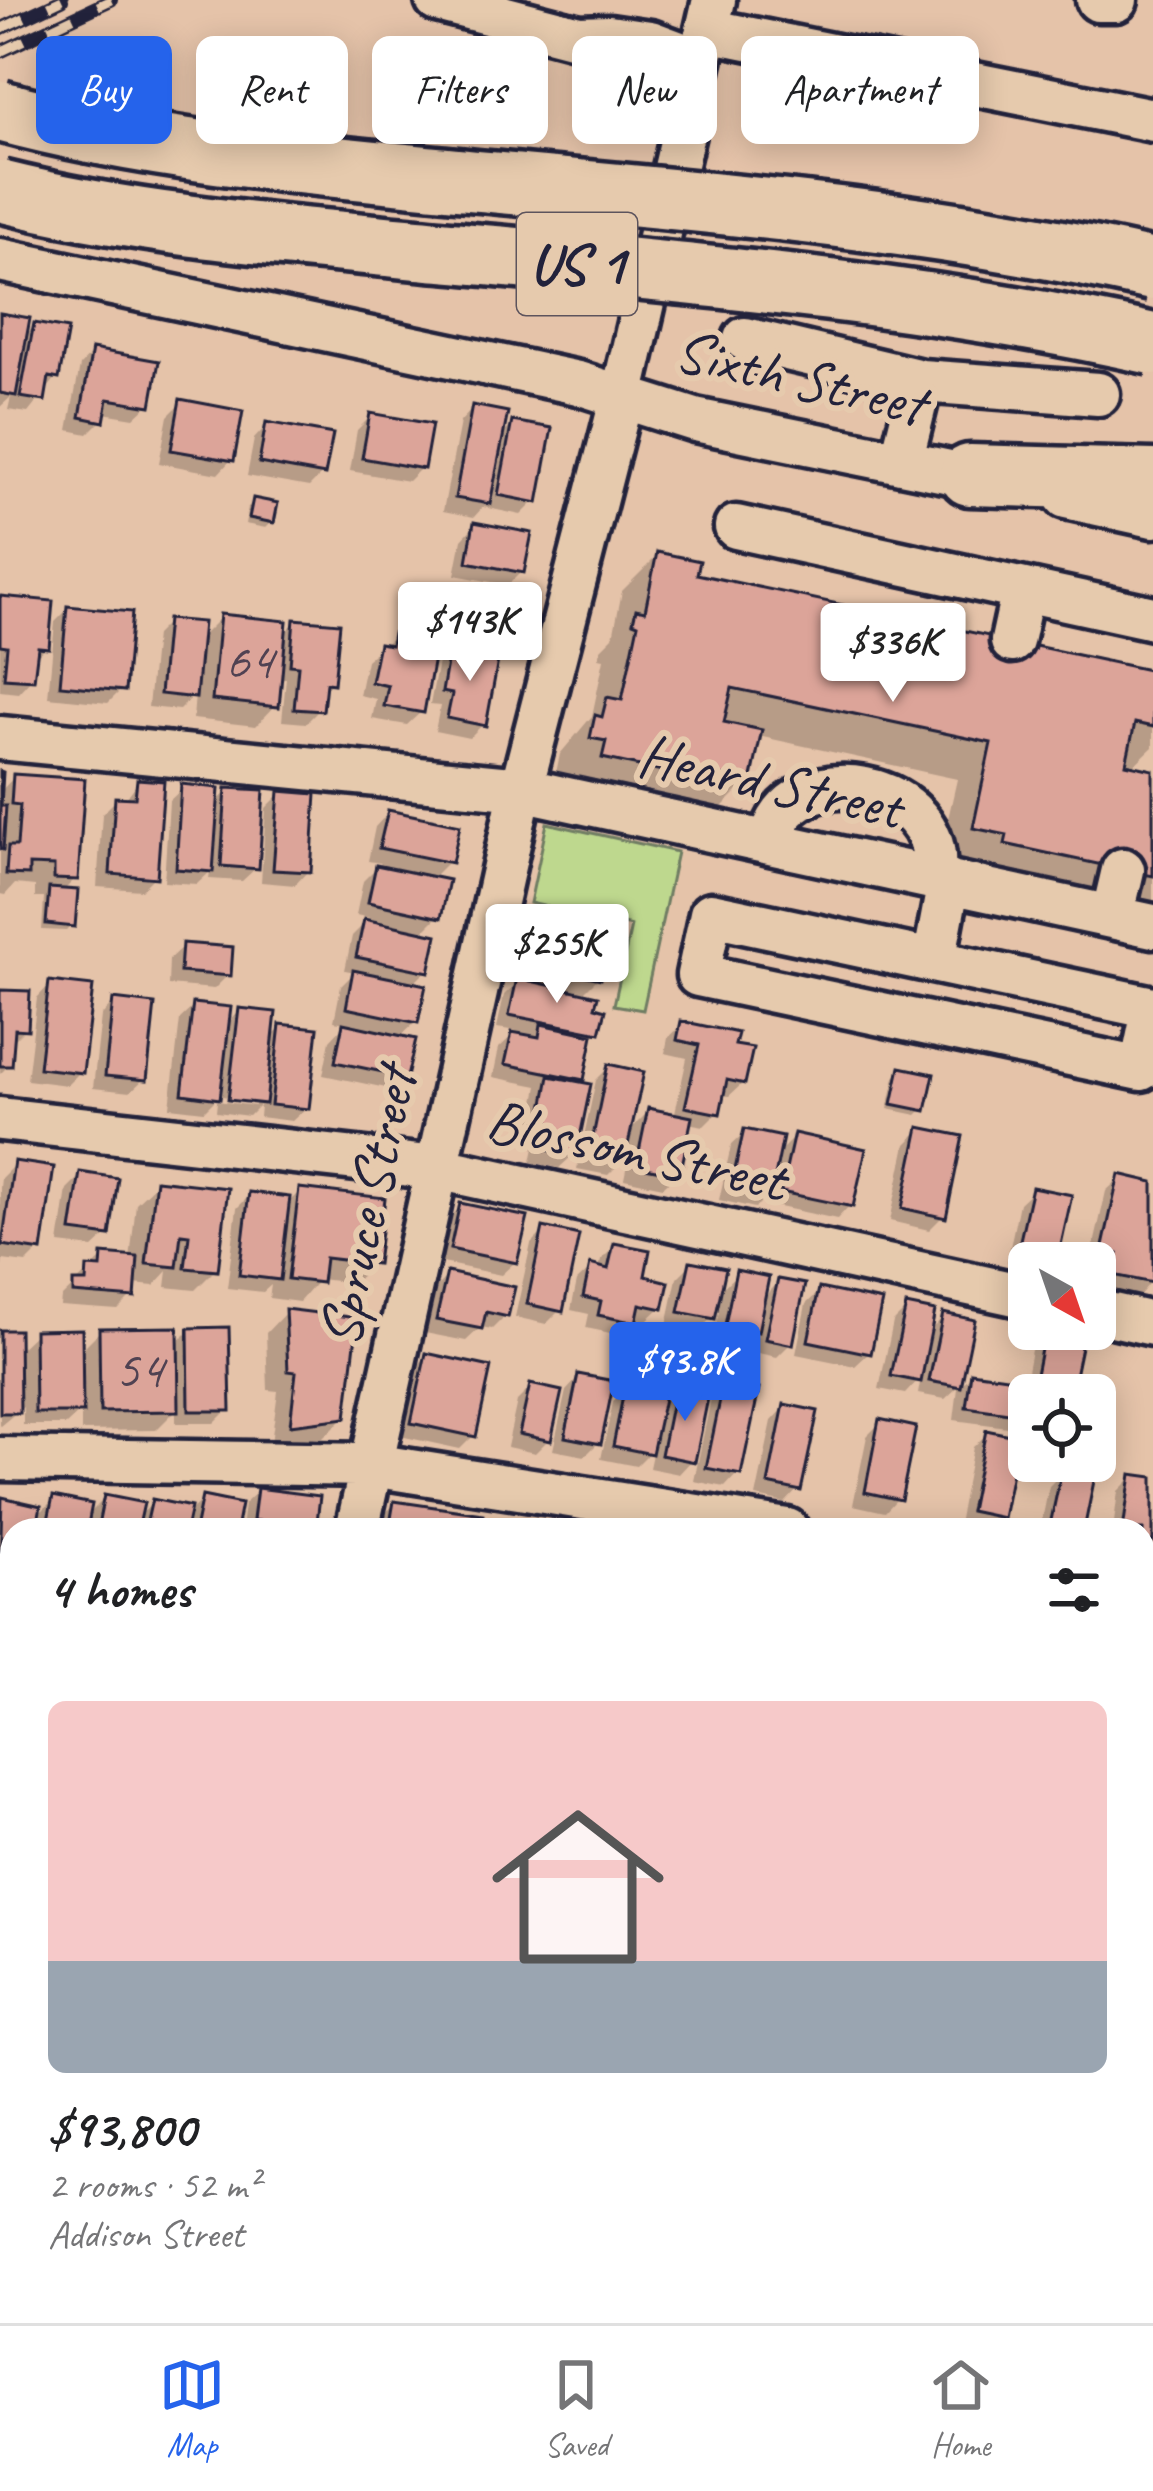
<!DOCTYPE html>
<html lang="en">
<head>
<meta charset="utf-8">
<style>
  body { margin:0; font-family:Caveat,sans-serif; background:#f2f2f2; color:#202124; height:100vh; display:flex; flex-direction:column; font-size:45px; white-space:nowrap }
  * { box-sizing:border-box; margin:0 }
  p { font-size:39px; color:#757577 }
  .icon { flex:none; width:66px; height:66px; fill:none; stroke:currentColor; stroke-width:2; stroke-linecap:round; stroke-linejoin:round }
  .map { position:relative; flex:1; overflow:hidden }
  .side { position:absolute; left:0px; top:1518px; width:1155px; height:807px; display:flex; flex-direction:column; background:#fff; border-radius:36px 36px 0 0; box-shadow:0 6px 30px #0003 }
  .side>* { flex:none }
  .guide { position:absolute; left:36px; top:36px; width:1083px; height:108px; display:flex; gap:24px }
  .needle { width:78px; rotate:140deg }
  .tools { position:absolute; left:1008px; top:1242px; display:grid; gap:24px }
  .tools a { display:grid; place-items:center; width:108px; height:108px; border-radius:18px; background:#fff; box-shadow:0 6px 30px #0003; font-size:60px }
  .price { position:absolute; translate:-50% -102px; padding:0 27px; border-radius:12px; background:#fff; color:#222; font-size:39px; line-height:78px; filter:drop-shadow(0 3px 6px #0008) }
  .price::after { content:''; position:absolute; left:50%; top:72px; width:36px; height:27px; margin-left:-18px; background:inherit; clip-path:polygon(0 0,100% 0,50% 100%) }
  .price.current { background:#2563eb; color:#fff }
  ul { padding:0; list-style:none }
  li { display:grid; align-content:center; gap:24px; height:636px; padding:0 48px }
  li+li { border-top:3px solid #e0e0e0 }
  li span { display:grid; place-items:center; height:372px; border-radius:18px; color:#555 }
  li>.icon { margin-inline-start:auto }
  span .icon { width:216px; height:216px; fill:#fffc; stroke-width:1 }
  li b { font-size:51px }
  h2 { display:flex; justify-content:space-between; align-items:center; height:144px; padding:0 48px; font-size:51px }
  .pill { padding:0 42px; border-radius:18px; background:#fff; box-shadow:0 6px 30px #0003; font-size:42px; line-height:108px }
  .pill.current { background:#2563eb; color:#fff }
  .tab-bar { display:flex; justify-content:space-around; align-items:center; height:168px; border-top:3px solid #e0e0e0; background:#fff; font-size:33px; color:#757577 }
  .tab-bar a { display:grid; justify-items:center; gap:6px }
  .tab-bar .current { color:#2563eb }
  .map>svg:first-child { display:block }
  .green { fill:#bed88e; stroke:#707d64; stroke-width:3 }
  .shadow { fill:#0003 }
  .building { fill:#dca499; stroke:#22223b; stroke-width:3 }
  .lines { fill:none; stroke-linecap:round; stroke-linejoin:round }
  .minor-casing { stroke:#22223b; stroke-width:51 }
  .highway-casing { stroke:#22223b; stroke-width:69 }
  .minor { stroke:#e6caad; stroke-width:42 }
  .highway { stroke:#e6caad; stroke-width:60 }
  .rail-casing { stroke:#22223b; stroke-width:14 }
  .rail { stroke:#e6caad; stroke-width:9; stroke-dasharray:27; stroke-linecap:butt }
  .highway-bridge-casing { stroke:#22223b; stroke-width:69; stroke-linecap:butt }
  .highway-bridge { stroke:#e6caad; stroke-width:60 }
  .labels { text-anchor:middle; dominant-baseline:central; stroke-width:12; stroke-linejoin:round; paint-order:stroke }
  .number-label { font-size:54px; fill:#504252 }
  .shield { fill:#e6caad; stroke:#5d545d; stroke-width:3 }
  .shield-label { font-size:57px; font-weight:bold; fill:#22223b }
  .street-label { font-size:60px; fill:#22223b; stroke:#e6caad }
</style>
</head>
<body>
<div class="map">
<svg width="1153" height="2323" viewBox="0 0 1153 2323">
  <rect width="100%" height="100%" fill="#e5c3a9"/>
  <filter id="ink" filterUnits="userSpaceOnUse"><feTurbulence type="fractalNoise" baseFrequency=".00833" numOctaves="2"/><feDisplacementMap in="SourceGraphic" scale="24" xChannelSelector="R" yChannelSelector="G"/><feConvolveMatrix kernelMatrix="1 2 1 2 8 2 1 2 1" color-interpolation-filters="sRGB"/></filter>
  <g filter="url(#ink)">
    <path class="green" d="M547 823 677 852 643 1010 614 1005 631 926 530 903Z"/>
    <path class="shadow" d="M0 316 23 337 35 326 56 378 28 413 8 410 11 397 0 407Z
      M93 352 148 405 134 418 103 413 101 421 88 434 68 430 80 366Z
      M737 352 758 376 752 382 727 376 731 358Z
      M181 403 231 460 218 474 159 463 168 416Z
      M473 408 500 437 513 424 535 501 521 515 483 507 474 517 443 511 460 422Z
      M371 416 422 467 408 481 350 471 357 430Z
      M267 425 322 474 309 487 247 476 254 439Z
      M254 501 272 522 266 528 245 524 248 507Z
      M475 525 522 571 508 585 455 575 462 539Z
      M658 555 693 576 1153 675V747L1131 768 1153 773V919L938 863 957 779 758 736 748 781 712 817 568 793 572 777 556 773 560 754 592 716 604 659 599 658 601 649 613 637 622 591Z
      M0 600 46 647 33 659 31 679 18 693 0 691Z
      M68 609 122 689 108 703 48 697 55 622Z
      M221 617 283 635 295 622 332 683 322 692 320 709 306 723 282 721 286 678H279L276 705 256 726 193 719 195 694 179 710 148 707 155 635 168 622 198 640Z
      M394 636 421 712 407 725 372 719 376 699 359 695 366 660Z
      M451 648 483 724 469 738 435 731 440 706 430 705 438 662Z
      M0 774V792L14 777 75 879 62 892 72 925 66 931 42 930 44 898H35V886L15 884 5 895 0 894Z
      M138 782 154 877 141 890 97 887 102 814 116 800 124 801Z
      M183 788 215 803 228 791 256 868 242 881 209 879 210 872 197 884 164 882 169 801Z
      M280 794 308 871 295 885 261 882 266 808Z
      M388 813 449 861 431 879 438 916 420 934 426 971 412 985 416 1022 399 1038 404 1075 391 1089 323 1075 330 1040 346 1023 334 1021 341 986 355 972 345 970 352 936 370 918 356 915 363 881 381 863 368 861 375 827Z
      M529 929 598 978 581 995 597 1031 589 1040 579 1085 573 1155 559 1168 531 1162 537 1133 529 1132 538 1086 493 1077 499 1048 517 1031 497 1028 504 995 522 978 508 975 515 943Z
      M183 946 228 975 214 989 168 985 169 959Z
      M50 984 81 1071 67 1085 27 1080 37 998Z
      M0 993 25 1029 11 1043 9 1065 0 1074Z
      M114 1002 144 1079 130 1092 93 1088 101 1016Z
      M194 1006 226 1025 240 1011 270 1038 281 1027 306 1108 292 1121 259 1117 260 1105 249 1116 216 1112 217 1101 255 1106V1100L214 1095V1101L204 1111 170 1107 180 1019Z
      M682 1025 731 1047 743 1083 729 1096 721 1095 717 1113 704 1126 687 1123 677 1174 663 1187 624 1179 629 1154 608 1175 577 1169 596 1080 609 1067 628 1132 649 1111 674 1117 687 1058 665 1053 668 1038Z
      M901 1071 923 1109 917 1115 888 1109 895 1077Z
      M920 1130 943 1216 929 1230 890 1221 906 1144Z
      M745 1133 776 1155 795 1136 850 1205 837 1219 770 1205 773 1190 755 1208 719 1200 731 1146Z
      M15 1164 40 1249 26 1263 3 1260 0 1283V1188L1 1178Z
      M81 1175 107 1235 93 1248 59 1244 67 1189Z
      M1120 1178 1153 1185V1279L1139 1296 1102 1288 1106 1267 1090 1263 1106 1191Z
      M157 1183 215 1270 195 1290 166 1287 168 1271 154 1286 133 1284 132 1296 118 1310 60 1306 61 1298 103 1257 130 1260 136 1203Z
      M1033 1190 1054 1263H1029V1279L1022 1278 1024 1266 1007 1262 1019 1203Z
      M300 1191 374 1262 354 1283 319 1279 299 1302 269 1298 271 1285 263 1292 227 1288 237 1208 250 1195 291 1200Z
      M461 1206 515 1262 501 1275 438 1262 448 1220Z
      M544 1231 560 1310 546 1324 515 1317 531 1244Z
      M615 1246 660 1308 646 1321 634 1318 620 1335 586 1328 589 1314 571 1310 577 1281 591 1268 599 1270 601 1260Z
      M691 1264 717 1293 737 1274 762 1299 779 1282 791 1343 777 1357 753 1352 758 1328 742 1344 713 1338 719 1311 698 1331 667 1325 677 1278Z
      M448 1275 505 1316 492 1329 481 1327 466 1341 425 1333 434 1289Z
      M820 1291 869 1353 855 1366 796 1354 806 1304Z
      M907 1308 928 1333 944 1316 959 1386 945 1399 918 1394 921 1377 905 1394 879 1389 893 1322Z
      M286 1312 344 1417 323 1438 271 1443 278 1391 268 1390 266 1333Z
      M100 1331 175 1345 189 1331 228 1409 214 1423H176V1410L156 1430 81 1431V1411L66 1425H23V1407L0 1426V1333L16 1352 36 1333 79 1352Z
      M1045 1337 1068 1395H1029V1415L1021 1413 1007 1427 954 1420 958 1388 972 1375 1025 1382 1031 1350Z
      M427 1356 474 1435 460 1449 400 1436 413 1370Z
      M579 1377 598 1443 585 1456 553 1450 566 1391Z
      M725 1385 738 1473 725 1487 694 1481 711 1398Z
      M531 1387 548 1440 535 1453 507 1447 517 1401Z
      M626 1389 659 1406 676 1389 692 1460 679 1474 649 1468 653 1449 636 1466 601 1459 613 1402Z
      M785 1407 798 1489 785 1503 756 1497 772 1421Z
      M880 1423 898 1498 885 1512 853 1505 867 1436Z
      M987 1434 1000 1516 987 1530 958 1524 973 1447Z
      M1063 1472 1092 1478 1081 1530H1040L1049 1486Z
      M1132 1477 1153 1480V1566L1143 1567V1530H1113L1118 1491Z
      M258 1491 313 1530H241L244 1504Z
      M105 1498 137 1518 153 1503 191 1510 203 1499 232 1530H12V1588H0V1504L3 1501 36 1517 54 1499 86 1517Z
      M395 1504 478 1530H379L381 1517Z
      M12 1868V1948L0 1946Z
      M4 1995 12 1996 11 2037 0 2035V1999Z
      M12 2085V2154L2 2153Z
      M1153 2089V2124L1146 2123Z
      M1153 2134V2258L1143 2256V2187L1153 2178 1143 2176V2155L1145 2141Z
      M0 2214 3 2235 12 2226V2313H27L20 2320 0 2318Z
      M1153 2285V2323H1146Z
      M36 2313H74L68 2323H52L57 2318Z
      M96 2313H134L127 2320Z
      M213 2313H283L281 2323H212Z
      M297 2313H333L331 2323H295Z
      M346 2313H380L379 2323H344Z
      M390 2313H456L454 2323H389Z"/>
    <path class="building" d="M0 313 30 318 16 396 0 393Z
      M34 323 68 329 59 379 49 377 45 401 20 397Z
      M736 348 765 354 761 377 732 371Z
      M92 349 159 361 151 406 108 399 104 422 80 417Z
      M180 399 243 411 234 461 171 450Z
      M472 405 508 412 490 504 455 498Z
      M370 413 432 424 424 469 362 458Z
      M512 421 552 428 538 503 498 495Z
      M266 422 333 434 325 475 259 463Z
      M253 498 278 503 274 523 249 518Z
      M474 522 532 533 524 573 467 562Z
      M657 552 700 561 697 574 1153 671V727L1135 723 1126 764 1153 770V876L1005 844 1007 835 973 828 991 743 732 688 724 722 762 730 751 782 691 769 690 777 602 758 606 741 590 738 595 715 602 717 607 697 622 700 638 624 633 622 636 609 645 611Z
      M0 596 53 601 49 648 38 647 34 680 4 678 7 646 0 645Z
      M67 606 132 612 125 691 60 685Z
      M220 614 287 621 279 707 212 700Z
      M167 619 203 622 196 698 160 694Z
      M294 619 340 623 334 684 326 683 323 711 294 709 298 666 290 665Z
      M393 633 437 641 424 713 384 706 388 686 371 682 379 643 391 645Z
      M450 645 499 655 486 726 447 718 452 694 442 692Z
      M0 771 3 772 1 806H6L3 850 0 849Z
      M13 774 85 779 78 880 54 879V866L29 865V875L6 874 8 846H17L20 805 11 804Z
      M137 779 164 781 157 878 110 874 115 797 135 798Z
      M181 784 219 788 213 872 176 869Z
      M226 788 264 790 259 869 221 866Z
      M279 791 316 794 311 872 273 870Z
      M388 810 460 825 452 863 379 848Z
      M376 865 449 880 441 918 368 902Z
      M49 888 78 890 75 927 46 924Z
      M364 919 437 935 429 972 356 957Z
      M528 926 609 943 601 979 520 962Z
      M182 943 233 947 231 976 180 972Z
      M353 970 426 985 418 1023 346 1008Z
      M517 978 598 996 595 1007 606 1010 600 1033 509 1015Z
      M49 981 93 986 83 1073 39 1068Z
      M0 990 30 991 28 1030 15 1029 12 1066H0Z
      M113 999 155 1004 147 1080 105 1076Z
      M193 1003 231 1007 220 1099 182 1094Z
      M239 1008 276 1012 266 1104 228 1100Z
      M681 1021 738 1033 735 1045 753 1048 745 1084 727 1080 720 1114 685 1107 699 1045 677 1040Z
      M343 1023 416 1039 407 1077 335 1062Z
      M280 1024 318 1028 309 1109 271 1105Z
      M541 1024 593 1035 584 1080 505 1064 512 1032 539 1037Z
      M608 1064 644 1072 624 1163 589 1156Z
      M900 1067 934 1074 926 1111 892 1104Z
      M549 1076 591 1084 576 1156 543 1149 549 1120 541 1119Z
      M648 1108 692 1117 680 1175 636 1166Z
      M919 1127 963 1136 946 1218 902 1208Z
      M744 1129 783 1137 771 1196 731 1187Z
      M794 1133 866 1149 853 1207 781 1192Z
      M14 1161 54 1167 42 1251 2 1245Z
      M80 1172 118 1178 110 1236 71 1231Z
      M1119 1174 1153 1182V1283L1113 1275 1118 1254 1102 1251Z
      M156 1180 228 1188 218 1271 185 1268 189 1235 181 1234 177 1267 146 1264Z
      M1032 1187 1072 1195 1057 1263H1034L1036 1253 1018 1249Z
      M299 1188 385 1198 377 1264 325 1258 322 1283 288 1279Z
      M249 1192 290 1197 280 1280 239 1275Z
      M460 1203 528 1217 517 1263 450 1249Z
      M543 1227 579 1235 563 1312 527 1304Z
      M614 1243 650 1250 645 1276 669 1282 663 1309 640 1304 636 1323 598 1315 601 1301 583 1297 590 1264 608 1269Z
      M102 1254 138 1257 135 1298 73 1293V1282H86L87 1267 101 1268Z
      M690 1261 726 1268 715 1319 679 1312Z
      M736 1270 769 1277 758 1332 725 1325Z
      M447 1272 515 1287 508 1317 486 1312 482 1329 436 1320Z
      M778 1279 805 1284 793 1345 765 1339Z
      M819 1288 882 1301 871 1354 808 1341Z
      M906 1305 935 1311 921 1382 891 1376Z
      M285 1309 358 1318 346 1418 290 1425 296 1372 288 1371Z
      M943 1313 975 1320 961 1387 929 1381Z
      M178 1327 179 1411 100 1412 99 1328Z
      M229 1327 231 1411H189L188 1328Z
      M82 1329 83 1413H35L34 1330Z
      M0 1330H19L20 1413H0Z
      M1044 1334 1082 1342 1071 1395H1032Z
      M426 1353 491 1367 476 1437 411 1423Z
      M971 1372 1028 1380 1023 1415 966 1407Z
      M578 1374 614 1381 601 1444 565 1437Z
      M724 1381 759 1389 741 1475 706 1468Z
      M530 1384 562 1391 551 1441 519 1434Z
      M625 1386 665 1394 652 1454 613 1446Z
      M675 1386 709 1393 695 1462 661 1455Z
      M784 1404 818 1411 801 1491 768 1484Z
      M879 1419 916 1427 901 1500 865 1492Z
      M986 1430 1019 1437 1003 1518 970 1511Z
      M1062 1469 1095 1476 1084 1530 1050 1525Z
      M1131 1474 1153 1477V1542L1143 1540V1530H1123Z
      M257 1488 320 1496 316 1530H265L266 1522 253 1520Z
      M104 1495 144 1503 138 1530H97Z
      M53 1496 92 1504 87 1530H46Z
      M202 1496 241 1504 236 1530H195Z
      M2 1497 41 1506 36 1530H12V1575L0 1572Z
      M152 1499 191 1507 186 1530H145Z
      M394 1501 483 1514 481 1530H389Z
      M493 1520 537 1527 536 1530H492Z
      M3 1992 12 1993V2031L0 2029Z
      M1149 2177H1153V2243L1143 2241Z
      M0 2211 10 2212 0 2277Z
      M223 2313H286L284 2323 222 2320Z
      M307 2313H336L334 2323H305Z
      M356 2313H383L382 2323H354Z
      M400 2313H459L457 2323H399Z
      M488 2313H525L524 2323H487Z
      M546 2313 578 2318 577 2323H544Z
      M601 2316 632 2321V2323H600Z"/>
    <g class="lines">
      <g class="minor-casing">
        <path id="minor" d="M437 0 579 37 609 36 650 42 698 60
          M1098 0H1116
          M707 30 1153 120
          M0 260 578 383 695 420 994 481
          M745 339 921 381
          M901 462 921 381 1098 394
          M1066 497 1153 516
          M736 527 1153 618
          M1012 641 1023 590
          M0 738 521 789 1153 926
          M770 843C787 751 950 779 933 878
          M1112 917 1123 870
          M934 961 949 881
          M1153 1008 711 914 698 975 1141 1069 1153 1011
          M0 1119 437 1168 1029 1297
          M1095 1311 1153 1324
          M0 1459 372 1465 787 1530
          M357 1530 521 789 622 397 714 0
          M1143 1586 1153 1587
          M0 1785 12 1787
          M1143 1971 1153 1905
          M0 2183 12 2185
          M842 2313 907 2323
          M182 2323 185 2313
          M1089 2323 1091 2313"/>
      </g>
      <g class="highway-casing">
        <path id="highway" d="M970 475 1153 480"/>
      </g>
      <use href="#minor" class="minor"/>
      <use href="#highway" class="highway"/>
      <g class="rail-casing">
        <path id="rail" d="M0 29 62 0
          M0 52 111 0"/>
      </g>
      <use href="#rail" class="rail"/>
      <g class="highway-bridge-casing">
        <path id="highway-bridge" d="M0 111C152 152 312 165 468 180 697 201 927 219 1153 270
          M0 191C144 227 293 237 441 251 680 273 919 292 1153 344"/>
      </g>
      <use href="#highway-bridge" class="highway-bridge"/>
    </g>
  </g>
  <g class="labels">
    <g class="number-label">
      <text x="249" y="660">64</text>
      <text x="139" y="1369">54</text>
    </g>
    <rect class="shield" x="517" y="213" width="120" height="102" rx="9"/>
    <g class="shield-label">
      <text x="577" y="264">US 1</text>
    </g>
    <g class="street-label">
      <text transform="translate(800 377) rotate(13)">Sixth Street</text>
      <text transform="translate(770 781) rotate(12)">Heard Street</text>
      <text transform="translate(636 1150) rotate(12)">Blossom Street</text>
      <text transform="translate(367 1207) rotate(-78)">Spruce Street</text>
    </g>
  </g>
</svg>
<div class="tools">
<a><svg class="needle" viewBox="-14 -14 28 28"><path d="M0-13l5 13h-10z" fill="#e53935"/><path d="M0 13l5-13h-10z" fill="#757577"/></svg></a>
<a><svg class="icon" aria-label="locate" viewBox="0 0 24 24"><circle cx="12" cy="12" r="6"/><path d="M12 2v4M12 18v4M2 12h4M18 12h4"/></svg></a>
</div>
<b class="price" style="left:470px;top:684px">$143K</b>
<b class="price" style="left:893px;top:705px">$336K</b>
<b class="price" style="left:557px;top:1006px">$255K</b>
<b class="price current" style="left:685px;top:1424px">$93.8K</b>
<div class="guide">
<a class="pill current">Buy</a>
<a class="pill">Rent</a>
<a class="pill">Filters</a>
<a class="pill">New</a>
<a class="pill">Apartment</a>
</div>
<section class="side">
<h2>4 homes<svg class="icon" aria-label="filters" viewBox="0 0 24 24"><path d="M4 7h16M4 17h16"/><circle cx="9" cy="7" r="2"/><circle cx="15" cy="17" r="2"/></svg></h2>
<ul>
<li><span style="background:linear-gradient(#f6c9c9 70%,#9aa5b1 0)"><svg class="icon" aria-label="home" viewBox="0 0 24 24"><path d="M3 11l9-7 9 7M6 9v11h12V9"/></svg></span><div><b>$93,800</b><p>2 rooms · 52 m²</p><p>Addison Street</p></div></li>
</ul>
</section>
</div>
<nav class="tab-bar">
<a class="current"><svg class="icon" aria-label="map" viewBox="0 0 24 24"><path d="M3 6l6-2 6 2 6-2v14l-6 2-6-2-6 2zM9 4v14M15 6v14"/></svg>Map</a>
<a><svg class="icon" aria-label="saved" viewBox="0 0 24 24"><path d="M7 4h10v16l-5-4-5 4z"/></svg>Saved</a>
<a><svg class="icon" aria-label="home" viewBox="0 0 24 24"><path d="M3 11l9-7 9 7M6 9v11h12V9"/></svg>Home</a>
</nav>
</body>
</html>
